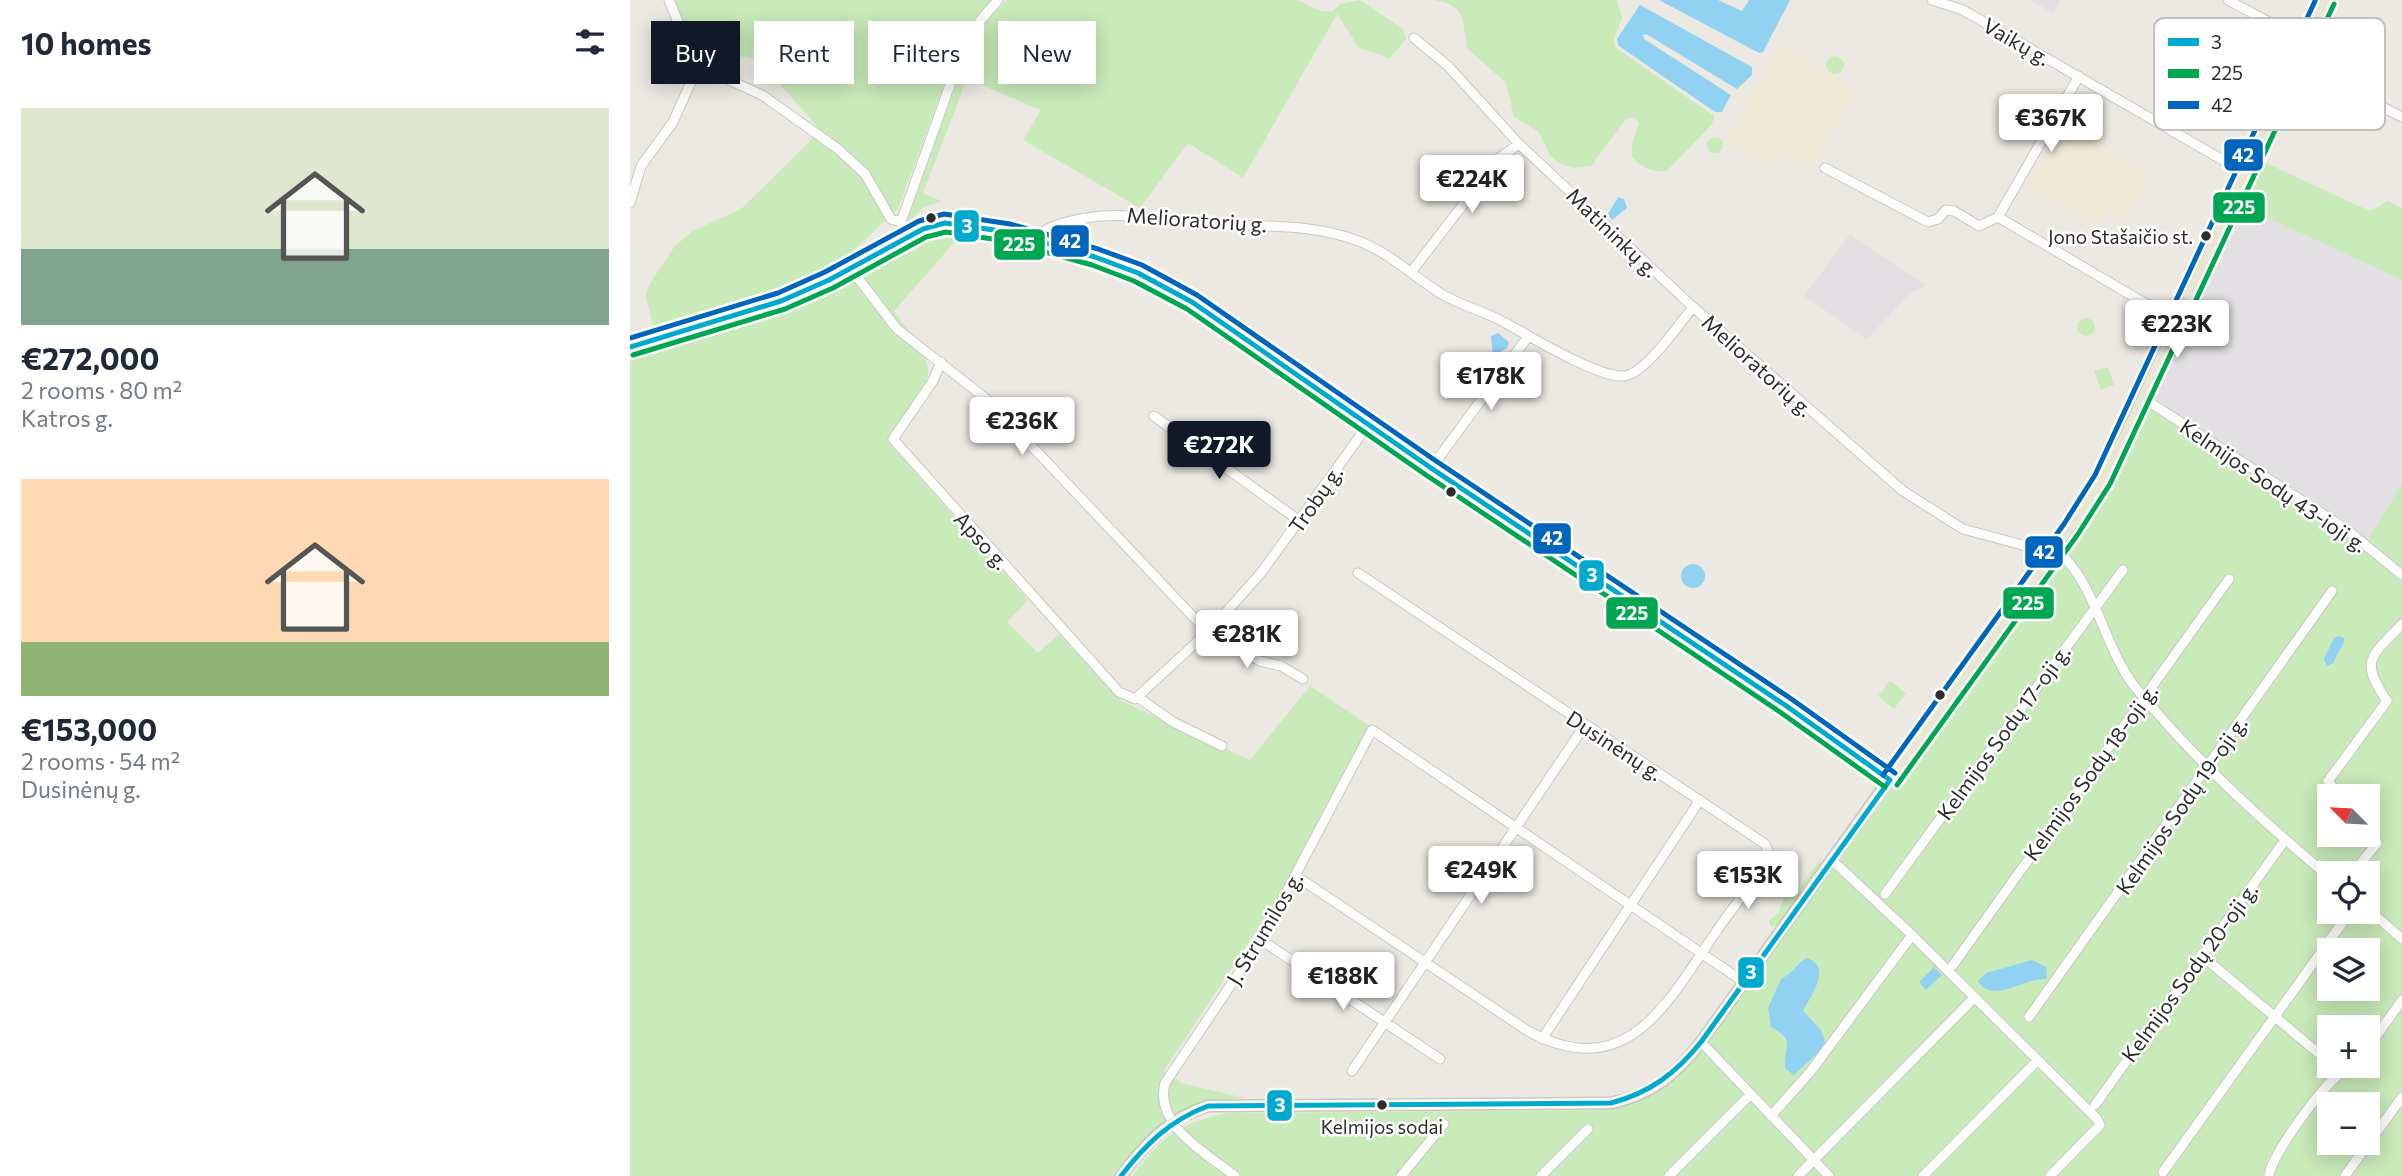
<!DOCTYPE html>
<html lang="en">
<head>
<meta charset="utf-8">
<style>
  body { margin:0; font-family:Commissioner,sans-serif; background:#f6f6f7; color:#1f2937; height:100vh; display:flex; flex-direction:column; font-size:26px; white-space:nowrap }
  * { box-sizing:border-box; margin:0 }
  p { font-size:23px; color:#747a83 }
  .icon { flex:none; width:38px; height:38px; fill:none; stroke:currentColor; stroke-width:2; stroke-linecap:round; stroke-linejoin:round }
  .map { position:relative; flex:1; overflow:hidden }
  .details { display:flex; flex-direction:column; background:#fff; width:630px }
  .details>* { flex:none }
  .banner { position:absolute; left:21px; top:21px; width:665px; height:63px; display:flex; gap:14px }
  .needle { width:46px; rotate:294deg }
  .fabs { position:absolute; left:1687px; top:784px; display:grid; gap:14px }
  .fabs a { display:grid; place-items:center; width:63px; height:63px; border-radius:0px; background:#fff; box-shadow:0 4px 18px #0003; font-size:35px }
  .price { position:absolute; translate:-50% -60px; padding:0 16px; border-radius:7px; background:#fff; color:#222; font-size:23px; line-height:46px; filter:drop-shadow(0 2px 4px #0008) }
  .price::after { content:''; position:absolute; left:50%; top:42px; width:21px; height:16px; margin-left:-10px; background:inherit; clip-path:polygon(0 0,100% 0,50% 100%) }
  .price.selected { background:#111827; color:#fff }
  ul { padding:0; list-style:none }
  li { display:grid; align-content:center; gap:14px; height:371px; padding:0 21px }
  li span { display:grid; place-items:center; height:217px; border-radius:0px; color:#555 }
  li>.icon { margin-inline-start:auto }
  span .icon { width:126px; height:126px; fill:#fffc; stroke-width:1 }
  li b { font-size:30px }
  h2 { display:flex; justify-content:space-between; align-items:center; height:84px; padding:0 21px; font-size:30px }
  .chip { padding:0 24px; border-radius:0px; background:#fff; box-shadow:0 4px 18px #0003; font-size:24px; line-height:63px }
  .chip.selected { background:#111827; color:#fff }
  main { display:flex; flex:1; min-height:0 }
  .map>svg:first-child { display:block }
  .industrial { fill:#e2e0e2 }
  .education { fill:#efe9d7 }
  .green { fill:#c9eab9; fill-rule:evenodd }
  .water { fill:#91d2f2 }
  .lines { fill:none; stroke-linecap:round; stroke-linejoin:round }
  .minor-casing { stroke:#c9c8c8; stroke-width:11 }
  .major-casing { stroke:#c6c5c3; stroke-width:13 }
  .minor { stroke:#fcfcfb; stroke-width:9 }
  .major { stroke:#e9e6d4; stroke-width:10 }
  .bus-1-casing { stroke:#fff; stroke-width:10 }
  .bus-2-casing { stroke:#fff; stroke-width:10 }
  .bus-3-casing { stroke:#fff; stroke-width:10 }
  .bus-1 { stroke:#00a9ce; stroke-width:5 }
  .bus-2 { stroke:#00a651; stroke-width:5 }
  .bus-3 { stroke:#0065bd; stroke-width:5 }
  .bus-dot { fill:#2d2d2d; stroke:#fff; stroke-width:2.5 }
  .labels { text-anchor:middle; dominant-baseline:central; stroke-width:5; stroke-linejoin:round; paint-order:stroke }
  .bus-label { font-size:19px; fill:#2d2d2d; stroke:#fff; text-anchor:end }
  .street-label { font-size:21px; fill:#2d2d2d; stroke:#fff }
  .key { fill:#fff; stroke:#c0c0c0; stroke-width:2 }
  .key-label { font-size:19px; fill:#2d2d2d }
  .line-badge { stroke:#fff; stroke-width:2.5 }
  .badge-label { font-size:19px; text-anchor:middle; font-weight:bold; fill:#fff }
</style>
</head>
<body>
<main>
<section class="details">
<h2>10 homes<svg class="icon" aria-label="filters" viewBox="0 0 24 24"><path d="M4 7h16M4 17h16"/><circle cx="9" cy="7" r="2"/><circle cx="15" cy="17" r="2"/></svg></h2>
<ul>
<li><span style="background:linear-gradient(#dfe7d0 65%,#7fa58c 0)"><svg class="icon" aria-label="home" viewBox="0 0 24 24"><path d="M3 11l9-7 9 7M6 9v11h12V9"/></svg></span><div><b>€272,000</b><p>2 rooms · 80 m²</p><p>Katros g.</p></div></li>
<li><span style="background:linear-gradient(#ffd9b3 75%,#8fb573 0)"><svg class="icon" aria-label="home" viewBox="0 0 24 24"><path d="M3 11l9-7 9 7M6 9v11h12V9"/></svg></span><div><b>€153,000</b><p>2 rooms · 54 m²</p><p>Dusinėnų g.</p></div></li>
</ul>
</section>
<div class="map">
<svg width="1772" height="1176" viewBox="0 0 1772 1176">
  <rect width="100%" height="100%" fill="#ece9e3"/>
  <path class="industrial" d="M1400 0H1430L1423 13Z
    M1608 204 1772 280V484L1735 547 1517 406Z
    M1220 234 1297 286 1280 293 1237 339 1174 296Z"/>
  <path class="education" d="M1151 46 1227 90 1183 165 1172 166 1151 155 1143 168 1096 141Z
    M1438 117 1448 119 1446 123 1475 139 1473 145 1521 173 1494 219 1479 210 1469 226 1397 187Z"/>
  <path class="green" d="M43 0H362L343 23 321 66 268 209 214 259 161 287 24 332 16 296 19 285 45 246 63 231 111 209 183 138 187 126 128 60C69 46 68 63 43 0Z
    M377 0H667L691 11 702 12 710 4 730 0 773 29 776 39 760 58 729 48 707 14 613 178 558 143 510 208 393 140 411 110 337 79 293 193 311 201 293 208 278 223 277 217 335 61 358 19Z
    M804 0H987L992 18 984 39 985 47 1084 116 1082 124 1037 171C1023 173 1012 168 1002 157V144L1009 123 1004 118 996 119 961 166 942 168 928 162 920 155 909 132 884 117 876 83 837 48 833 21 828 10 820 4Z
    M1196 65a9 9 0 1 1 18 0a9 9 0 1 1-18 0Z
    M1077 145a8 8 0 1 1 16 0a8 8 0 1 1-16 0Z
    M1629 160 1740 211 1758 201 1772 208V280L1608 204Z
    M334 231 264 311C278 332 304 354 297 381L257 441 398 600 377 622 408 653 429 634 492 701 620 760 680 686 740 726 655 887 534 1071 554 1084 615 1098C546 1103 525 1123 485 1176H0V354L174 298 283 242 312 239Z
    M1447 327a9 9 0 1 1 18 0a9 9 0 1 1-18 0Z
    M1478 367 1484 385 1471 390 1464 371Z
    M1517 406 1734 546 1772 484V1176H503C530 1138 552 1121 599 1113L978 1110C1019 1102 1045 1084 1070 1052L1467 505ZM1699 796H1738V835H1699ZM1699 873H1738V912H1699ZM1699 950H1738V989H1699ZM1699 1027H1738V1066H1699ZM1699 1104H1738V1143H1699Z
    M1260 681 1276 693 1264 709 1248 696Z
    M1192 857 1190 865 1147 926 1141 927 1139 921 1148 913 1154 898 1162 897Z"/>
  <path class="water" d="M1029 0H1088L1112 11 1119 0H1160L1133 52 1129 53Z
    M1010 5 1122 67V75L1107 89 1016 34 1013 35 1014 39 1101 95 1092 112H1085L989 46 987 39Z
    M988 197 994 199 997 208 982 220 978 214Z
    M868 333 879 342 877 348 863 357 861 336Z
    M1051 576a12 12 0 1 1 24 0a12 12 0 1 1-24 0Z
    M1709 636 1714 638V642L1703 663 1697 666 1694 659 1704 638Z
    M1177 958C1203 967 1180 997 1173 1011L1191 1030 1195 1042 1191 1050 1164 1075 1155 1068C1154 1044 1166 1041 1141 1027L1138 1008 1151 979C1164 973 1166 963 1177 958Z
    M1402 960 1416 967 1417 979C1395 977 1361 1005 1348 981L1356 973Z
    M1304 967 1312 975 1296 990 1289 982Z"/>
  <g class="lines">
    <g class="minor-casing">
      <path id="minor" d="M39 0 60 52 97 79 132 95 208 149 235 174 261 219 271 222 275 238
        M1302 0 1333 10 1615 173
        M1598 0 1676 42
        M784 38 818 66 889 144 1063 307
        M1666 63 1772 117
        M1195 168 1298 222 1308 219 1316 210 1324 211 1349 226 1368 217 1547 322
        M0 203 11 166 43 122 70 62
        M1368 217 1449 76
        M271 222 326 68 350 21 368 0
        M407 239C412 230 423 226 433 223 490 207 518 221 574 224 626 227 681 222 731 242 763 255 786 279 815 296 832 305 851 311 868 319 895 333 965 377 993 376 1015 375 1049 324 1063 307L1273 491 1333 529 1407 549 1422 556
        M221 269 267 329 359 401 569 623 630 661 651 666 673 679
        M782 271 869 158 889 144
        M311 362 303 381 263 439 489 692 505 699 580 630 631 573 738 425
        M1513 398 1716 529 1772 575
        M524 416 671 522
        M801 468 897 338
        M1426 550C1465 580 1474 648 1505 687 1562 757 1630 819 1699 877
        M509 698 543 722 592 746
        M1710 796 1698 781 1757 701C1729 660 1741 657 1772 624
        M1723 873 1747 843 1738 832
        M666 876 898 1031C997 1085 1037 1003 1086 932 1102 907 1129 879 1138 851L1135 844 728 573
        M1255 894 1493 570
        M1738 909 1772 939
        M1282 935 1467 1119 1470 1125 1420 1176
        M631 940 810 1059
        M1571 955 1699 1062
        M1323 965 1599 579
        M1399 1017 1702 591
        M912 1039 1070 800
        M1071 1042 1199 1176
        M1738 1048 1772 1000
        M722 1071 955 725
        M1465 1105 1655 840
        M1141 1116 1181 1071 1282 935 1202 860
        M1533 1172 1720 912
        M605 1176C576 1153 524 1126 535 1083L631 940 742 730 1114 982
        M771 1176 814 1124
        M911 1176 958 1129
        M1039 1176 1120 1095
        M1168 1176 1344 998
        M1293 1176 1407 1061
        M1639 1176C1640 1157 1694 1083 1711 1073 1716 1070 1720 1071 1725 1066
        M1715 1176 1772 1097"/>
    </g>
    <g class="major-casing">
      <path id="major" d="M0 347 151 301 199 280 293 229 315 223 378 232 465 257 508 273 562 302 801 468 1155 705 1260 780
        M491 1176C515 1144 539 1118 578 1106L981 1103C1023 1095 1046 1074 1071 1042L1465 492 1497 432 1696 0"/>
    </g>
    <use href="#minor" class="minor"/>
    <use href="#major" class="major"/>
    <g class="bus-1-casing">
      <path id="bus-1" d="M0 347 151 301 199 280 293 229 315 223 378 232 465 257 508 273 562 302 801 468 1155 705 1260 780
        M491 1176C515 1145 540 1120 578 1106L981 1103C1020 1093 1046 1073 1071 1042L1260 780"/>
    </g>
    <g class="bus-2-casing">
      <path id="bus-2" d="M3 355 155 309 203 288 296 237 316 232 376 241 462 265 504 281 557 309 796 475 1150 712 1255 787
        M1267 785 1448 534 1480 484 1704 4"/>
    </g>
    <g class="bus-3-casing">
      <path id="bus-3" d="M0 338 148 293 195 272 289 221 314 214 380 224 468 249 512 265 567 295 806 461 1160 698 1265 773
        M1253 775 1434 524 1465 475 1685 1"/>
    </g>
    <use href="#bus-1" class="bus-1"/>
    <use href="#bus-2" class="bus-2"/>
    <use href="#bus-3" class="bus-3"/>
  </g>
  <g class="bus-dot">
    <circle cx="301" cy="218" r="6"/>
    <circle cx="1576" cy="236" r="6"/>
    <circle cx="821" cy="492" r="6"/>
    <circle cx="1310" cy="695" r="6"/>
    <circle cx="752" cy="1105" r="6"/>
  </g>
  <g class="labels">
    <g class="bus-label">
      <text x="1563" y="236">Jono Stašaičio st.</text>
      <text x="752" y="1126" text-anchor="middle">Kelmijos sodai</text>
    </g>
    <g class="street-label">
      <text transform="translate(1387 41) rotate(30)">Vaikų g.</text>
      <text transform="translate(567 219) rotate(4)">Melioratorių g.</text>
      <text transform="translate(983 232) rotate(44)">Matininkų g.</text>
      <text transform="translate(1128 365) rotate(42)">Melioratorių g.</text>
      <text transform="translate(1644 485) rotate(34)">Kelmijos Sodų 43-ioji g.</text>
      <text transform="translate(685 499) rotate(-55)">Trobų g.</text>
      <text transform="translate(352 540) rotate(48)">Apso g.</text>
      <text transform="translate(1373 732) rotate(-54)">Kelmijos Sodų 17-oji g.</text>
      <text transform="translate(985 745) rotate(33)">Dusinėnų g.</text>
      <text transform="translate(1460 772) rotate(-54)">Kelmijos Sodų 18-oji g.</text>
      <text transform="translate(1551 805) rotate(-55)">Kelmijos Sodų 19-oji g.</text>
      <text transform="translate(634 928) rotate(-59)">J. Strumilos g.</text>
      <text transform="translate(1559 972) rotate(-54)">Kelmijos Sodų 20-oji g.</text>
    </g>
  </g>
  <rect x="1524" y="18" width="231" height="112" rx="10" class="key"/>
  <rect x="1538" y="38" width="31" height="8" fill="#00a9ce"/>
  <rect x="1538" y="69" width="31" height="9" fill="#00a651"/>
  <rect x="1538" y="101" width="31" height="8" fill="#0065bd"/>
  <g class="key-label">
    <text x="1581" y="49">3</text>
    <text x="1581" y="80">225</text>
    <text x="1581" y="112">42</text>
  </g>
  <g class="line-badge">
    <rect x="1593" y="138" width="41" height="34" rx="7" fill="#0065bd"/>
    <rect x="1582" y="191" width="54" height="33" rx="7" fill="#00a651"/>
    <rect x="323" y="209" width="27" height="34" rx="7" fill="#00a9ce"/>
    <rect x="420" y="224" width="40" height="34" rx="7" fill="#0065bd"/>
    <rect x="363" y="228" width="53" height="33" rx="7" fill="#00a651"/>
    <rect x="902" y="522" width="40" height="33" rx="7" fill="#0065bd"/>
    <rect x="1394" y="535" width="40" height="34" rx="7" fill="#0065bd"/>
    <rect x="948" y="559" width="27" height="33" rx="7" fill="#00a9ce"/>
    <rect x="1372" y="586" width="53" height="34" rx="7" fill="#00a651"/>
    <rect x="975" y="596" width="54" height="34" rx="7" fill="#00a651"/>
    <rect x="1107" y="956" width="28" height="33" rx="7" fill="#00a9ce"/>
    <rect x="636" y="1089" width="27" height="33" rx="7" fill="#00a9ce"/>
  </g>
  <g class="badge-label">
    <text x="1613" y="162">42</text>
    <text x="1609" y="214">225</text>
    <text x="337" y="233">3</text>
    <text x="440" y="248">42</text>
    <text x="389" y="251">225</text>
    <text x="922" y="545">42</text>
    <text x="1414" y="559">42</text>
    <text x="962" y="582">3</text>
    <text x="1398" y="610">225</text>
    <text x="1002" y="620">225</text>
    <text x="1121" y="979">3</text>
    <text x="650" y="1112">3</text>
  </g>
</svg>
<div class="fabs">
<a><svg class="needle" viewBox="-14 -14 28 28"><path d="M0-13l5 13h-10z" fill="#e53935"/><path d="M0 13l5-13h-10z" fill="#747a83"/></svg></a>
<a><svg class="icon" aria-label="locate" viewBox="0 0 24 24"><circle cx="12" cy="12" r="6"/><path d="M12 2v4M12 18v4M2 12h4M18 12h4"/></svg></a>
<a><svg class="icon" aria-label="layers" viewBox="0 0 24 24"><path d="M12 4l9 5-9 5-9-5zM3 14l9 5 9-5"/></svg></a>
<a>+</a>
<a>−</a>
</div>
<b class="price" style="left:1421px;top:154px">€367K</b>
<b class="price" style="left:842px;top:215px">€224K</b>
<b class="price" style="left:1547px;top:360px">€223K</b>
<b class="price" style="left:861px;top:412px">€178K</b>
<b class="price" style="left:392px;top:457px">€236K</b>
<b class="price selected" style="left:589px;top:481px">€272K</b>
<b class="price" style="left:617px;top:670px">€281K</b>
<b class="price" style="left:851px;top:906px">€249K</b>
<b class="price" style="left:1118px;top:911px">€153K</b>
<b class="price" style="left:713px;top:1012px">€188K</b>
<div class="banner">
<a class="chip selected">Buy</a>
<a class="chip">Rent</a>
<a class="chip">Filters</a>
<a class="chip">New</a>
</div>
</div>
</main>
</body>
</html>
